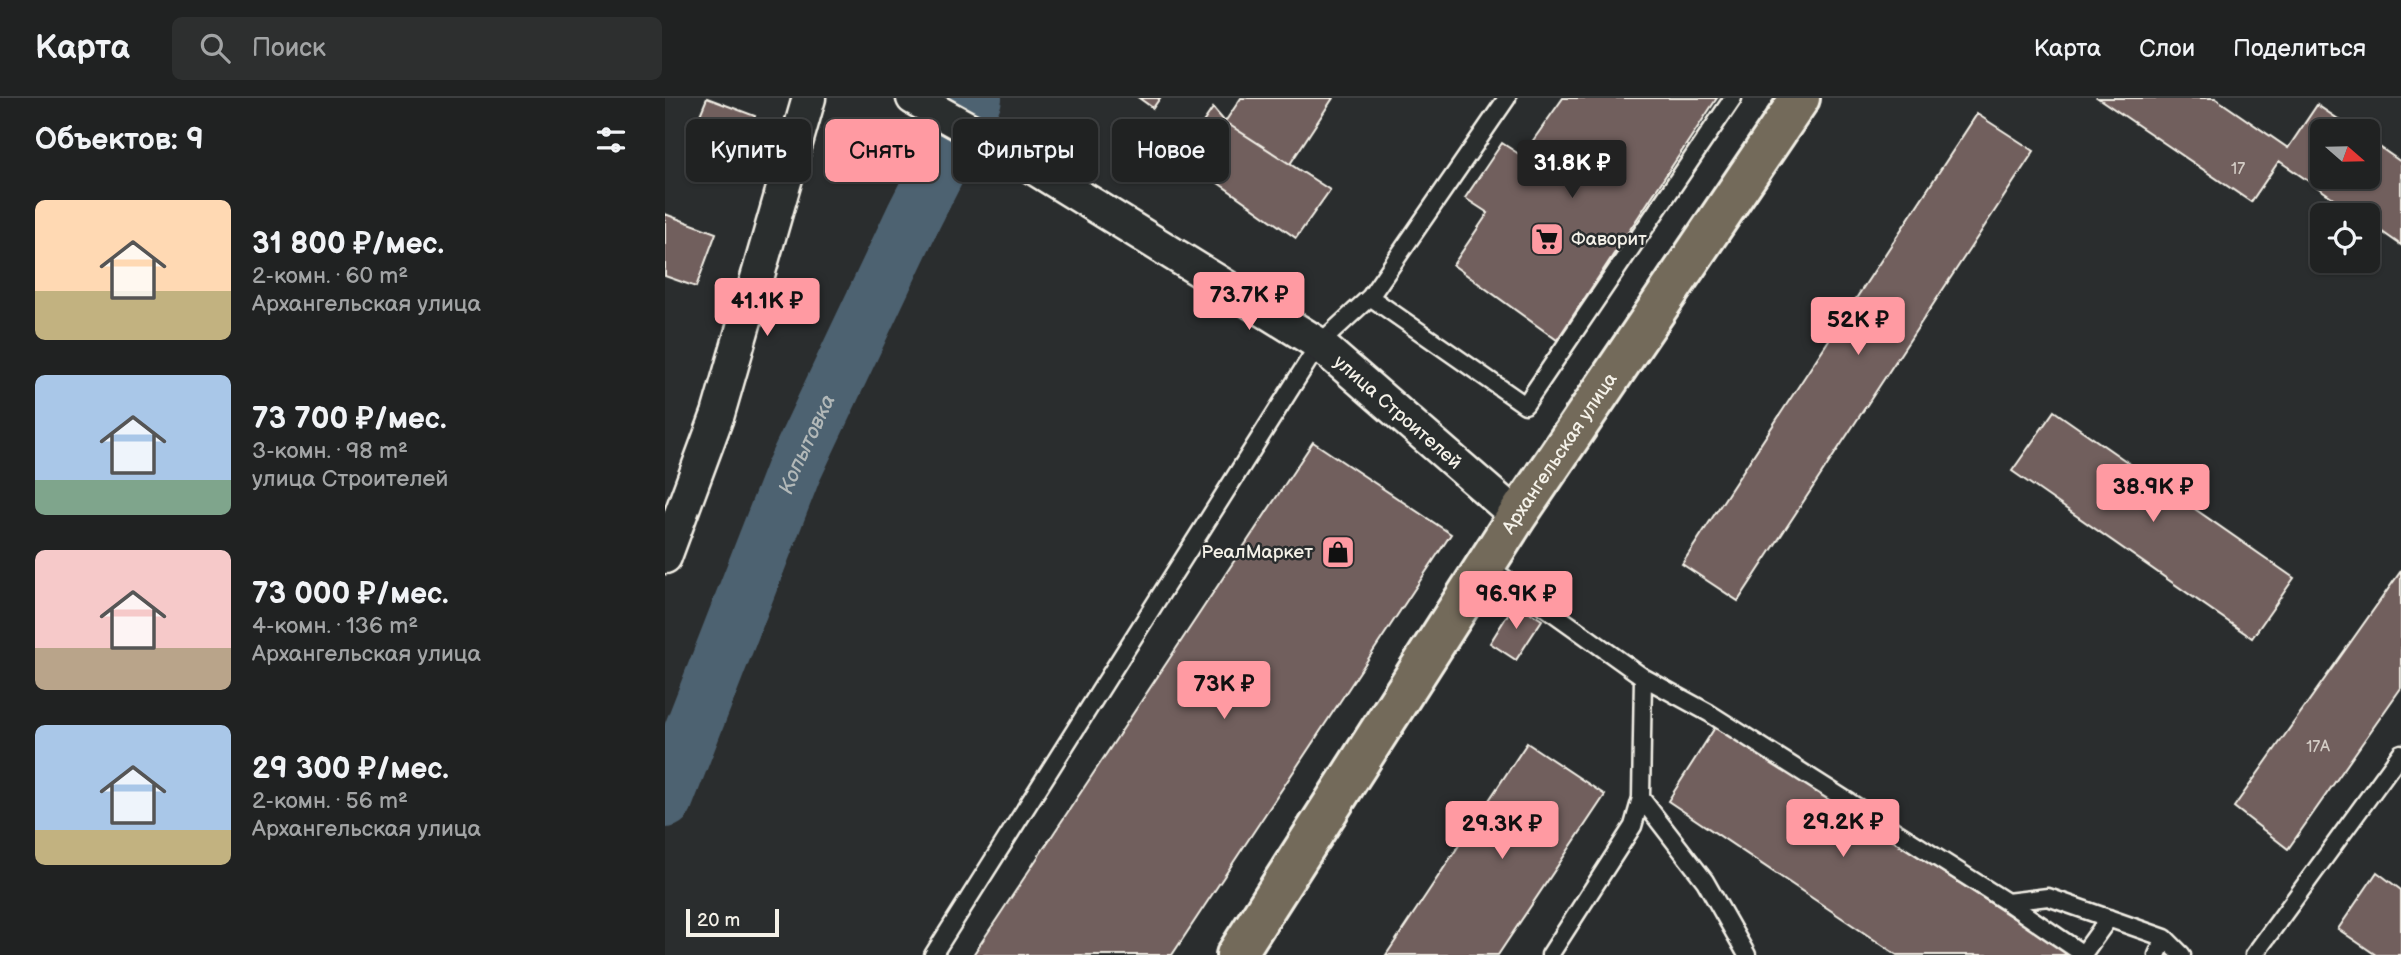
<!DOCTYPE html>
<html lang="ru">
<head>
<meta charset="utf-8">
<style>
  body { margin:0; font-family:"Balsamiq Sans",sans-serif; background:#2d2f2f; color:#f1f3f6; height:100vh; display:flex; flex-direction:column; font-size:26px; white-space:nowrap }
  * { box-sizing:border-box; margin:0 }
  p { font-size:23px; color:#a2a4a5 }
  .icon { flex:none; width:38px; height:38px; fill:none; stroke:currentColor; stroke-width:2; stroke-linecap:round; stroke-linejoin:round }
  .map { position:relative; flex:1; overflow:hidden }
  .details { display:flex; flex-direction:column; background:#202222; width:665px }
  .details>* { flex:none }
  .guide { position:absolute; left:21px; top:21px; width:665px; height:63px; display:flex; gap:14px }
  .needle { width:46px; rotate:110deg }
  .tools { position:absolute; left:1645px; top:21px; display:grid; gap:14px }
  .tools a { display:grid; place-items:center; width:70px; height:70px; border-radius:10px; background:#202222; box-shadow:0 2px 5px #0004,0 0 0 2px #3d3f40; font-size:35px }
  .scale { position:absolute; left:21px; bottom:18px; width:93px; box-sizing:border-box; padding-left:7px; border:4px solid #f4f1e8; border-top:0; font-size:19px; line-height:24px; white-space:nowrap; color:#f4f1e8; -webkit-text-stroke:5px #2a2d2e; paint-order:stroke }
  .price { position:absolute; translate:-50% -60px; padding:0 16px; border-radius:7px; background:#ff9aa2; color:#111; font-size:23px; line-height:46px; filter:drop-shadow(0 2px 4px #0008) }
  .price::after { content:''; position:absolute; left:50%; top:42px; width:21px; height:16px; margin-left:-10px; background:inherit; clip-path:polygon(0 0,100% 0,50% 100%) }
  .price.selected { background:#222; color:#fff }
  ul { padding:0; list-style:none }
  li { display:flex; align-items:center; gap:21px; height:175px; padding:0 35px }
  li span { display:grid; place-items:center; flex:none; width:196px; height:140px; border-radius:10px; color:#555 }
  li>.icon { margin-inline-start:auto }
  span .icon { width:84px; height:84px; fill:#fffc; stroke-width:1 }
  li b { font-size:30px }
  h2 { display:flex; justify-content:space-between; align-items:center; height:84px; padding:0 35px; font-size:30px }
  .chip { padding:0 24px; border-radius:10px; background:#202222; box-shadow:0 2px 5px #0004,0 0 0 2px #3d3f40; font-size:24px; line-height:63px }
  .chip.selected { background:#ff9aa2; color:#111 }
  header { display:flex; align-items:center; gap:42px; box-sizing:border-box; height:98px; padding:0 35px; background:#202222; border-bottom:2px solid #3d3f40 }
  header strong { font-size:33px }
  nav { display:flex; gap:38px; margin-inline-start:auto; font-size:24px }
  .search { width:490px; height:63px; background:#2d2f2f; display:flex; align-items:center; gap:18px; box-sizing:border-box; padding:0 24px; border-radius:10px; color:#a2a4a5; font-size:26px }
  main { display:flex; flex:1; min-height:0 }
  .map>svg:first-child { display:block }
  .lines { fill:none; stroke-linecap:round; stroke-linejoin:round }
  .river { stroke:#4e6271; stroke-width:56 }
  .building { fill:#715e5d; stroke:#f4f1e8; stroke-width:2 }
  .lane-casing { stroke:#f4f1e8; stroke-width:21 }
  .street-casing { stroke:#f4f1e8; stroke-width:37 }
  .primary-casing { stroke:#f4f1e8; stroke-width:44 }
  .lane { stroke:#2a2d2e; stroke-width:16 }
  .street { stroke:#2a2d2e; stroke-width:32 }
  .primary { stroke:#736b5a; stroke-width:38 }
  .labels { text-anchor:middle; dominant-baseline:central; stroke-width:5; stroke-linejoin:round; paint-order:stroke }
  .number-label { font-size:16px; fill:#d3ccc5 }
  .poi-label { font-size:19px; fill:#f4f1e8; stroke:#2a2d2e; text-anchor:start }
  .street-label { font-size:19px; fill:#f4f1e8; stroke:#2a2d2e }
  .water-label { font-size:21px; font-style:italic; fill:#b2b8b8; stroke:#2a2d2e }
</style>
</head>
<body>
<header>
<strong>Карта</strong>
<div class="search"><svg class="icon" aria-label="search" viewBox="0 0 24 24"><circle cx="10" cy="10" r="6"/><path d="M15 15l6 6"/></svg>Поиск</div>
<nav><a>Карта</a><a>Слои</a><a>Поделиться</a></nav>
</header>
<main>
<section class="details">
<h2>Объектов: 9<svg class="icon" aria-label="filters" viewBox="0 0 24 24"><path d="M4 7h16M4 17h16"/><circle cx="9" cy="7" r="2"/><circle cx="15" cy="17" r="2"/></svg></h2>
<ul>
<li><span style="background:linear-gradient(#ffd9b3 65%,#c2b280 0)"><svg class="icon" aria-label="home" viewBox="0 0 24 24"><path d="M3 11l9-7 9 7M6 9v11h12V9"/></svg></span><div><b>31 800 ₽/мес.</b><p>2-комн. · 60 m²</p><p>Архангельская улица</p></div></li>
<li><span style="background:linear-gradient(#a9c7e8 75%,#7fa58c 0)"><svg class="icon" aria-label="home" viewBox="0 0 24 24"><path d="M3 11l9-7 9 7M6 9v11h12V9"/></svg></span><div><b>73 700 ₽/мес.</b><p>3-комн. · 98 m²</p><p>улица Строителей</p></div></li>
<li><span style="background:linear-gradient(#f6c9c9 70%,#b9a48a 0)"><svg class="icon" aria-label="home" viewBox="0 0 24 24"><path d="M3 11l9-7 9 7M6 9v11h12V9"/></svg></span><div><b>73 000 ₽/мес.</b><p>4-комн. · 136 m²</p><p>Архангельская улица</p></div></li>
<li><span style="background:linear-gradient(#a9c7e8 75%,#c2b280 0)"><svg class="icon" aria-label="home" viewBox="0 0 24 24"><path d="M3 11l9-7 9 7M6 9v11h12V9"/></svg></span><div><b>29 300 ₽/мес.</b><p>2-комн. · 56 m²</p><p>Архангельская улица</p></div></li>
</ul>
</section>
<div class="map">
<svg width="1736" height="857" viewBox="0 0 1736 857">
  <rect width="100%" height="100%" fill="#2a2d2e"/>
  <filter id="ink" filterUnits="userSpaceOnUse"><feTurbulence type="fractalNoise" baseFrequency=".0143" numOctaves="2"/><feDisplacementMap in="SourceGraphic" scale="14" xChannelSelector="R" yChannelSelector="G"/><feConvolveMatrix kernelMatrix="1 2 1 2 8 2 1 2 1" color-interpolation-filters="sRGB"/></filter>
  <g filter="url(#ink)">
    <g class="lines">
      <path class="river" id="s1" d="M0 702 128 374 249 118 309 0"/>
    </g>
    <path class="building" d="M42 0 90 18 71 65 23 46Z
      M474 0H495L488 10Z
      M576 0H668L625 66 560 24Z
      M898 0H1052L892 242 788 167 823 115 800 100 837 45 857 58Z
      M1433 0H1550L1623 50 1652 7 1691 33H1657V79H1703V41L1736 64V147L1703 124V117H1693L1614 63 1586 104Z
      M548 10 560 24 665 92 631 140 515 58Z
      M1312 16 1369 53 1073 503 1017 466Z
      M0 116 51 135 31 189 0 178Z
      M1389 313 1629 480 1587 540 1347 373Z
      M648 344 786 436 507 857H308Z
      M1736 473V590L1623 751 1569 709Z
      M850 505 877 522 851 562 825 545Z
      M1051 628 1406 857H1232L1003 703Z
      M862 645 940 697 833 857H721Z
      M1712 774 1736 792V857H1711L1673 831Z"/>
    <g class="lines">
      <g class="lane-casing">
        <path id="lane" d="M705 199 860 307 1068 0
          M821 467 978 579 1044 615 1342 804 1418 856 1444 820
          M976 700 1040 783 1082 857
          M1342 804 1383 799 1500 840 1492 857
          M1500 840 1517 857
          M268 857 654 246 705 199 842 0
          M885 857 968 728 976 700 978 579
          M1589 857 1736 655"/>
      </g>
      <g class="street-casing">
        <g id="street">
          <path id="s2" d="M248 0 322 41 654 246 852 418"/>
          <path d="M0 459 53 316 144 0"/>
        </g>
      </g>
      <g class="primary-casing">
        <g id="primary">
          <path id="s3" d="M571 857 852 418 1135 0"/>
        </g>
      </g>
      <use href="#lane" class="lane"/>
      <use href="#street" class="street"/>
      <use href="#primary" class="primary"/>
    </g>
  </g>
  <defs>
    <g id="supermarket-square" transform="scale(1.75)"><rect x="-9" y="-9" width="18" height="18" rx="4" fill="#ff9aa2" stroke="#2a2d2e"/><path d="M-6-5.5h2.5l.6 2H6L4.5 2H-2.5L-4.4-4H-6ZM-1.5 3.2a1.3 1.3 0 1 0 .1 0ZM3 3.2a1.3 1.3 0 1 0 .1 0Z" fill="#111"/></g>
    <g id="shop-square" transform="scale(1.75)"><rect x="-9" y="-9" width="18" height="18" rx="4" fill="#ff9aa2" stroke="#2a2d2e"/><path d="M-5-2.5h2.3a2.7 3.5 0 0 1 5.4 0H5L5.5 6h-11ZM-1.5-2.5h3a1.5 2.3 0 0 0-3 0Z" fill="#111"/></g>
  </defs>
  <g fill-rule="evenodd">
    <use href="#supermarket-square" x="882" y="141"/>
    <use href="#shop-square" x="673" y="454"/>
  </g>
  <g class="labels">
    <g class="number-label">
      <text x="1573" y="71">17</text>
      <text x="1653" y="649">17А</text>
    </g>
    <g class="poi-label">
      <text x="906" y="141">Фаворит</text>
      <text x="648" y="454" text-anchor="end">РеалМаркет</text>
    </g>
    <g class="street-label">
      <text stroke="none"><textPath href="#s2" startOffset="579">улица Строителей</textPath></text>
      <text stroke="none"><textPath href="#s3" startOffset="597">Архангельская улица</textPath></text>
    </g>
    <g class="water-label">
      <text stroke="none"><textPath href="#s1" startOffset="383">Копытовка</textPath></text>
    </g>
  </g>
</svg>
<div class="tools">
<a><svg class="needle" viewBox="-14 -14 28 28"><path d="M0-13l5 13h-10z" fill="#e53935"/><path d="M0 13l5-13h-10z" fill="#a2a4a5"/></svg></a>
<a><svg class="icon" aria-label="locate" viewBox="0 0 24 24"><circle cx="12" cy="12" r="6"/><path d="M12 2v4M12 18v4M2 12h4M18 12h4"/></svg></a>
</div>
<div class="scale">20 m</div>
<b class="price selected" style="left:907px;top:102px">31.8K ₽</b>
<b class="price" style="left:584px;top:234px">73.7K ₽</b>
<b class="price" style="left:102px;top:240px">41.1K ₽</b>
<b class="price" style="left:1193px;top:259px">52K ₽</b>
<b class="price" style="left:1488px;top:426px">38.9K ₽</b>
<b class="price" style="left:851px;top:533px">96.9K ₽</b>
<b class="price" style="left:559px;top:623px">73K ₽</b>
<b class="price" style="left:1178px;top:761px">29.2K ₽</b>
<b class="price" style="left:837px;top:763px">29.3K ₽</b>
<div class="guide">
<a class="chip">Купить</a>
<a class="chip selected">Снять</a>
<a class="chip">Фильтры</a>
<a class="chip">Новое</a>
</div>
</div>
</main>
</body>
</html>
